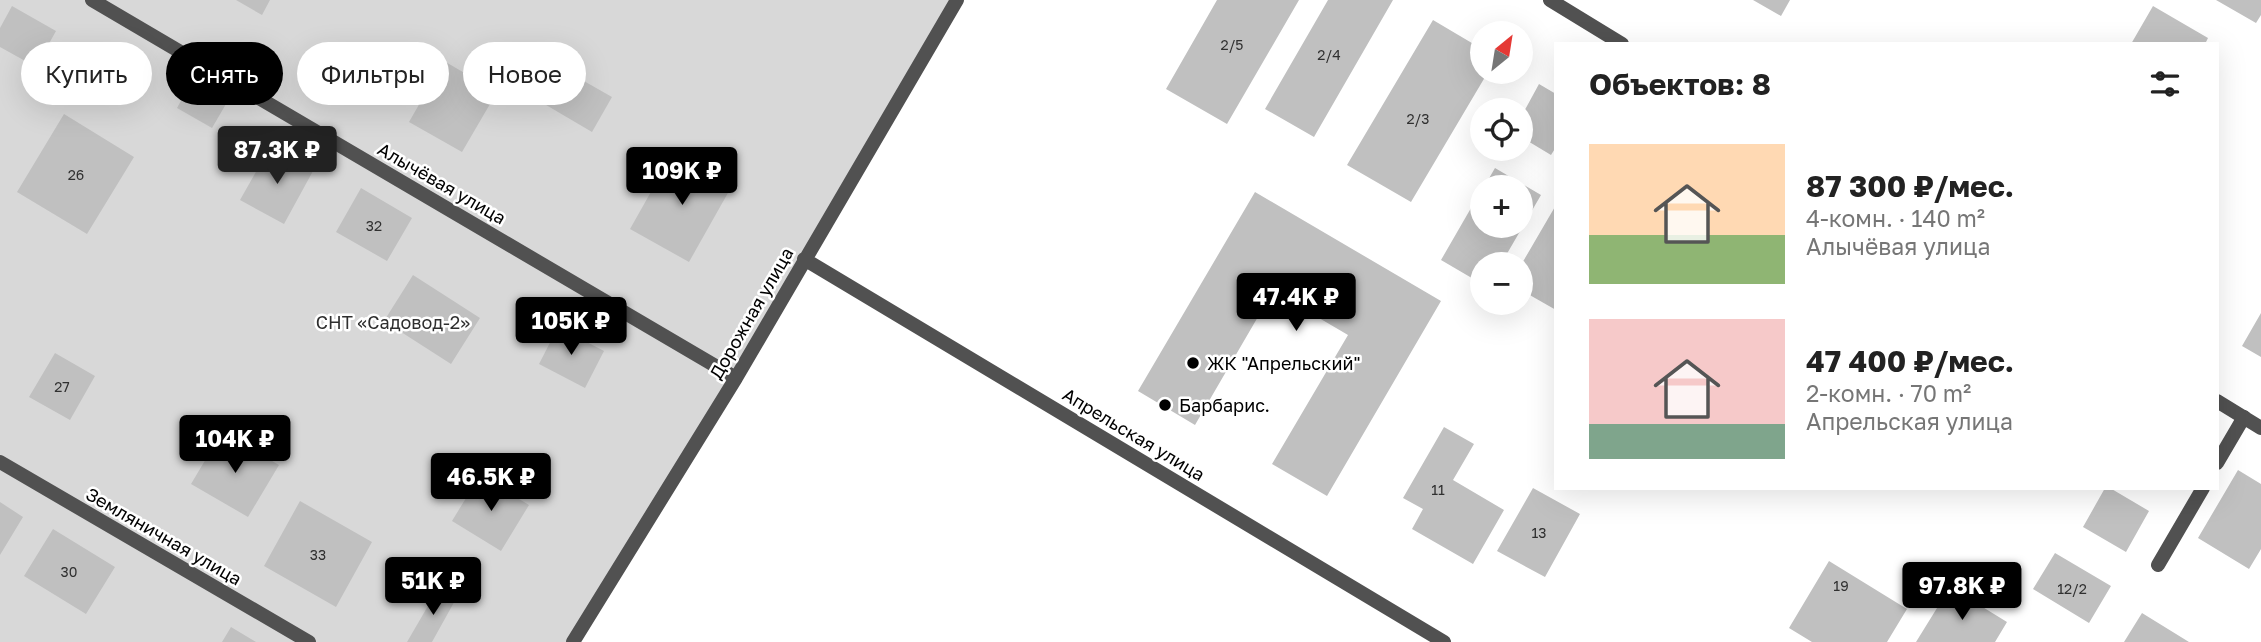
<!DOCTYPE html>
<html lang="ru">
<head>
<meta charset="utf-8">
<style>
  body { margin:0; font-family:"Golos Text",sans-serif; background:#f2f2f2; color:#222; height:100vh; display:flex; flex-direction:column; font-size:26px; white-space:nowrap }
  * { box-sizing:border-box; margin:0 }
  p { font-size:23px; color:#767676 }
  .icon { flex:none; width:38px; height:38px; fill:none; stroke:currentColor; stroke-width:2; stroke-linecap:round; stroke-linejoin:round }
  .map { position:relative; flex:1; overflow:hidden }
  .drawer { position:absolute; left:1554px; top:42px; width:665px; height:448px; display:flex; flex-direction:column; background:#fff; border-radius:0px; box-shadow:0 7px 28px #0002 }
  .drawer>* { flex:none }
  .top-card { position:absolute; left:21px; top:42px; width:665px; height:63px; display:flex; gap:14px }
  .needle { width:46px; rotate:30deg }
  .buttons { position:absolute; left:1470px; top:21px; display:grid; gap:14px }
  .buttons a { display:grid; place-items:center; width:63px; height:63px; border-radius:50%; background:#fff; box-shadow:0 7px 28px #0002; font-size:35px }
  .price { position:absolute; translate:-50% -60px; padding:0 16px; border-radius:7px; background:#000; color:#fff; font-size:23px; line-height:46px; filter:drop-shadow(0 2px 4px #0008) }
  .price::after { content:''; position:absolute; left:50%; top:42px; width:21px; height:16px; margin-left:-10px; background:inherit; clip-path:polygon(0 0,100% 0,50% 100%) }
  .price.selected { background:#222; color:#fff }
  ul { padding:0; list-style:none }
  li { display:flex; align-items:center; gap:21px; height:175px; padding:0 35px }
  li span { display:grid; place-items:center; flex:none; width:196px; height:140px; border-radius:0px; color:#555 }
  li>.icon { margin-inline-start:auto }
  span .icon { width:84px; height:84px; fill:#fffc; stroke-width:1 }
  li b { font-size:30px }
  h2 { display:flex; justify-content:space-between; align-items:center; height:84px; padding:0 35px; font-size:30px }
  .tag { padding:0 24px; border-radius:32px; background:#fff; box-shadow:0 7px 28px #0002; font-size:24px; line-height:63px }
  .tag.selected { background:#000; color:#fff }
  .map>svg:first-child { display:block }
  .green { fill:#d8d8d8 }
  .building { fill:#c0c0c0 }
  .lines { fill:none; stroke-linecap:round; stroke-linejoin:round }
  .lane { stroke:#515151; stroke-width:14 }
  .street { stroke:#515151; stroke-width:14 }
  .poi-dot { fill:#000; stroke:#fff; stroke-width:2.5 }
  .labels { text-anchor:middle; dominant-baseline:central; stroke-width:5; stroke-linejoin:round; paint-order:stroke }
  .number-label { font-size:14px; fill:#303030 }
  .street-label { font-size:18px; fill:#000; stroke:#fff }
  .park-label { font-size:18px; fill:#2f2f2f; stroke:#fff }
  .poi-label { font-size:18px; fill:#000; stroke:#fff; text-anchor:start }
</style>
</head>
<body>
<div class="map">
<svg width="2261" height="642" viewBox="0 0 2261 642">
  <rect width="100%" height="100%" fill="#fff"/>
  <path class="green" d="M0 0H957L573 642H0Z"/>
  <path class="building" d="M236 0H270L262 15Z
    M1217 0H1299L1227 124 1166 89Z
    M1328 0H1393L1314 137 1265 109Z
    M1753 0H1790L1781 16Z
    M2216 0H2261V15L2256 23Z
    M12 6 56 31 36 67 0 47V28Z
    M2153 6 2208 38 2205 44H2131Z
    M1433 20 1482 49V72H1488L1411 202 1347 165Z
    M444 61 497 92 462 152 409 122Z
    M561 68 612 97 592 132 541 102Z
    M190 84 226 104 212 128 177 108Z
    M1539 84 1556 94V147L1551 155 1521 137V117Z
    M64 114 134 157 87 234 17 192Z
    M270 147 313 171 284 224 240 200Z
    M674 151 733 184 689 262 630 229Z
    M1495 168 1541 195 1501 264H1482V284L1441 260 1482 189V226H1521V187H1484Z
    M361 188 412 218 387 261 336 232Z
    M1255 192 1441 301 1327 496 1272 464 1348 335 1273 291 1195 425 1138 391Z
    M1556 205V310L1521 290V265Z
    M413 275 480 318 451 364 384 321Z
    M2261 313V357L2242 346Z
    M558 327 604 351 585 388 539 364Z
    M55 353 95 376 70 420 29 397Z
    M1444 427 1474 444 1453 480 1504 510 1473 564 1412 529 1423 509 1403 498Z
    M222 432 279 465 248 517 191 484Z
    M2238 470 2261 484V549L2249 569 2198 538Z
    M480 475 529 505 501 551 452 521Z
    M1533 488 1580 514 1545 577 1497 551Z
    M2105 488H2110L2149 511 2126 552 2083 527Z
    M300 501 372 542 336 607 264 566Z
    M0 502 23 517 0 555Z
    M53 529 115 567 86 614 24 576Z
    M2055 553 2111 586 2089 623 2033 589Z
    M1829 561 1907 609 1887 642H1812L1789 628Z
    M439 587 457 597 432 642H407Z
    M1950 587 2007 622 1995 642H1916Z
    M2142 613 2189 642H2124Z
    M231 627 256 642H222Z"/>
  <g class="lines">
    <path class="lane" d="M2217 463 2244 417
      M2158 565 2203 488"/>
    <path class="street" d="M92 0 736 378
      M1550 0 1622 44
      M804 259 1444 642
      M2217 401 2261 428
      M0 462 309 642
      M573 642 736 378 957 0"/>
  </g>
  <g class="poi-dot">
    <circle cx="1193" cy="363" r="7"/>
    <circle cx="1165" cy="405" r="7"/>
  </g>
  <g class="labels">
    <g class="number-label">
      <text x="1232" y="44">2/5</text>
      <text x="1329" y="54">2/4</text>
      <text x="1418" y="118">2/3</text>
      <text x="76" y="174">26</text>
      <text x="374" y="225">32</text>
      <text x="62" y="386">27</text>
      <text x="1438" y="489">11</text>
      <text x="1539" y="532">13</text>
      <text x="318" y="554">33</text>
      <text x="69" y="571">30</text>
      <text x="1841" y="585">19</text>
      <text x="2072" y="588">12/2</text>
    </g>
    <g class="street-label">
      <text transform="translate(442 183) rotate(30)">Алычёвая улица</text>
      <text transform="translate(751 313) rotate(-60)">Дорожная улица</text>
      <text transform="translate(1134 434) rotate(31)">Апрельская улица</text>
      <text transform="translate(164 536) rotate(30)">Земляничная улица</text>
    </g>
    <g class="park-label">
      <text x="393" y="322">СНТ «Садовод-2»</text>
    </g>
    <g class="poi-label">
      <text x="1207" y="363">ЖК "Апрельский"</text>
      <text x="1179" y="405">Барбарис.</text>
    </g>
  </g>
</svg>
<div class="buttons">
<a><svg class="needle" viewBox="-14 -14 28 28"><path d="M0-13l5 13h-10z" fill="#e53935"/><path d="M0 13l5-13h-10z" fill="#767676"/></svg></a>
<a><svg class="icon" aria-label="locate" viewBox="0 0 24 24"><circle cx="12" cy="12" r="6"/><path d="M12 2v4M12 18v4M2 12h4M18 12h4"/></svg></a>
<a>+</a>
<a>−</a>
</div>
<b class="price selected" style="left:277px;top:186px">87.3K ₽</b>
<b class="price" style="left:682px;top:207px">109K ₽</b>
<b class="price" style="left:1296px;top:333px">47.4K ₽</b>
<b class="price" style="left:571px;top:357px">105K ₽</b>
<b class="price" style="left:235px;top:475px">104K ₽</b>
<b class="price" style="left:491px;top:513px">46.5K ₽</b>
<b class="price" style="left:433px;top:617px">51K ₽</b>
<b class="price" style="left:1962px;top:622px">97.8K ₽</b>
<div class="top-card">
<a class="tag">Купить</a>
<a class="tag selected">Снять</a>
<a class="tag">Фильтры</a>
<a class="tag">Новое</a>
</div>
<section class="drawer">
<h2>Объектов: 8<svg class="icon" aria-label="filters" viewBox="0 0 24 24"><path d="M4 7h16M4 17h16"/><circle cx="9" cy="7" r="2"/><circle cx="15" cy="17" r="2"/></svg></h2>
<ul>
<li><span style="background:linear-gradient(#ffd9b3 65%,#8fb573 0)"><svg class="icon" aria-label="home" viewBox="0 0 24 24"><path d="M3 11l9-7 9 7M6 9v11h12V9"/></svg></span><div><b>87 300 ₽/мес.</b><p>4-комн. · 140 m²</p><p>Алычёвая улица</p></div></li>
<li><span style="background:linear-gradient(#f6c9c9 75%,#7fa58c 0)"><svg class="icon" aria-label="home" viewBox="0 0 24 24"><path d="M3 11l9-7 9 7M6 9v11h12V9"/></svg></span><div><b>47 400 ₽/мес.</b><p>2-комн. · 70 m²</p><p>Апрельская улица</p></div></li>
</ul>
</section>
</div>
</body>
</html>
